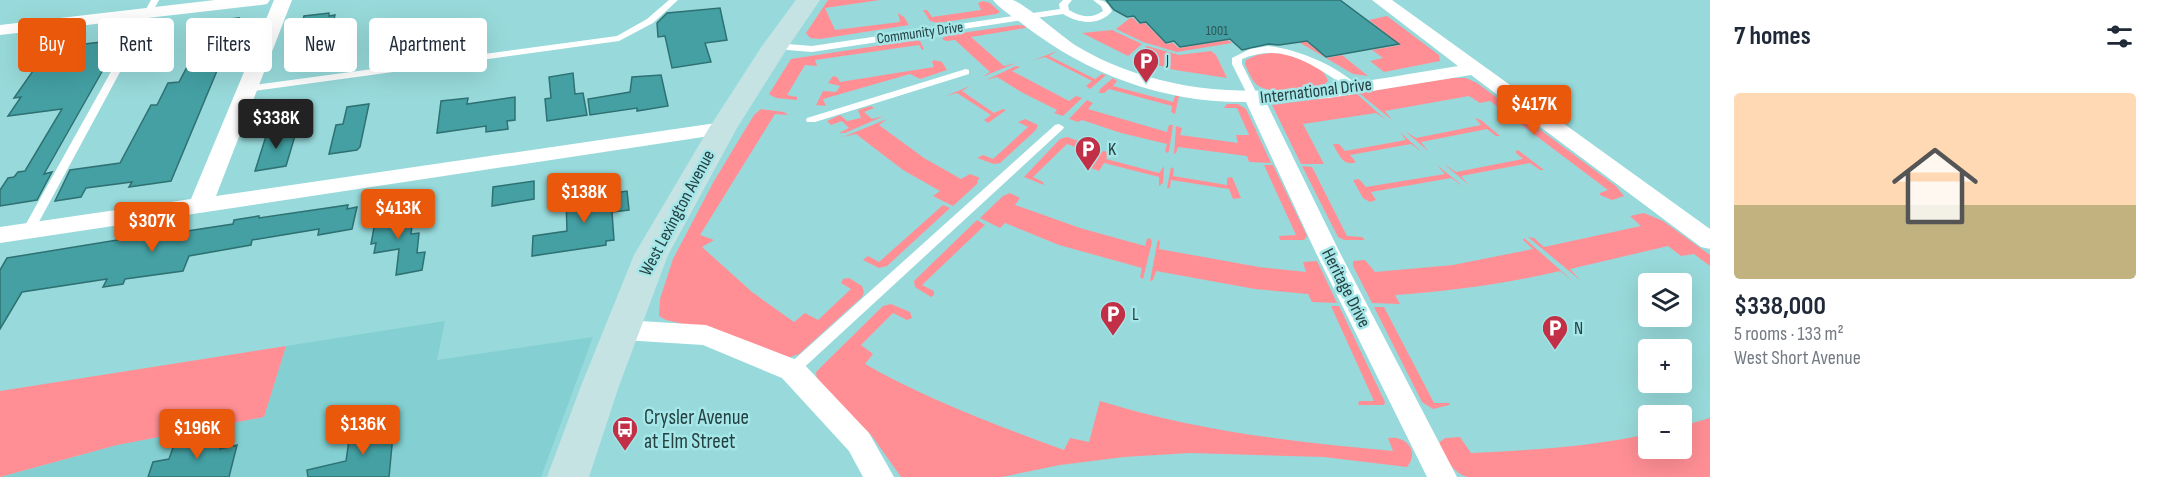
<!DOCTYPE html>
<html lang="en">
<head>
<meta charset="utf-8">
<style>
  body { margin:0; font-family:"Sofia Sans Condensed",sans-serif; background:#f6f6f7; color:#1f2937; height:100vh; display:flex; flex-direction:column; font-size:22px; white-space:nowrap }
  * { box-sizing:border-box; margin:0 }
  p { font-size:20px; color:#747a83 }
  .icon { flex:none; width:33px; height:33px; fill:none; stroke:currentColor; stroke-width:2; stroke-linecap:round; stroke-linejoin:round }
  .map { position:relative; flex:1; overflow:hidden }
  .sheet { display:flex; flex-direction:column; background:#fff; width:450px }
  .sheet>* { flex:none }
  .guide { position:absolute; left:18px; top:18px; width:570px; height:54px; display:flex; gap:12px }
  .controls { position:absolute; left:1638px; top:273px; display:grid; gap:12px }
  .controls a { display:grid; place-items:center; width:54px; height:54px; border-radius:6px; background:#fff; box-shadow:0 6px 24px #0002; font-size:30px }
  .price { position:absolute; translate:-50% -51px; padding:0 14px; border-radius:6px; background:#ea580c; color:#fff; font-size:20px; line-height:39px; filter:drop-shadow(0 2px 3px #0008) }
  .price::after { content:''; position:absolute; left:50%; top:36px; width:18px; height:14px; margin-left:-9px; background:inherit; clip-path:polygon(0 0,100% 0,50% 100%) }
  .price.current { background:#222; color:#fff }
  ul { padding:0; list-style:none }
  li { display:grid; align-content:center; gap:12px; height:318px; padding:0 24px }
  li span { display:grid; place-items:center; height:186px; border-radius:6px; color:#555 }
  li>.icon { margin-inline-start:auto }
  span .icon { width:108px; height:108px; fill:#fffc; stroke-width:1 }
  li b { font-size:26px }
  h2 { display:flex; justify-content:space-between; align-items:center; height:72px; padding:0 24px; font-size:26px }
  .tag { padding:0 21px; border-radius:6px; background:#fff; box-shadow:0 6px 24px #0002; font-size:21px; line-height:54px }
  .tag.current { background:#ea580c; color:#fff }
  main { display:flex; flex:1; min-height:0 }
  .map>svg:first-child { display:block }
  .built { fill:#83cfd1 }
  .green { fill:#ff8f95 }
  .building { fill:#44a0a3; stroke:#2f7172; stroke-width:1.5 }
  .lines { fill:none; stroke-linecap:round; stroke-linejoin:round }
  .lane { fill:#fff; fill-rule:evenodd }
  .street { fill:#fff; fill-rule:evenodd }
  .secondary { fill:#c6e3e4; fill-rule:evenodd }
  .labels { text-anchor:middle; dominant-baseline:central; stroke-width:5; stroke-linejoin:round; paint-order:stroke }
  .far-number-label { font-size:14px; fill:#2d5859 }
  .far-street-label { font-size:15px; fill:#254040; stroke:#a5e7e9 }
  .far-poi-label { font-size:15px; fill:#254040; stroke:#a5e7e9; text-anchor:start }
  .street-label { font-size:18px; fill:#254040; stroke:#a5e7e9 }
  .poi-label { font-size:18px; fill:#254040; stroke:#a5e7e9; text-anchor:start }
  .near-poi-label { font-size:21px; fill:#254040; stroke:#a5e7e9; text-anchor:start }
</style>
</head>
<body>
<main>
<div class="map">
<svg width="1710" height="477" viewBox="0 0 1710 477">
  <rect width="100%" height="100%" fill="#98dadb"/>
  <path class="built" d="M445 321 437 360 593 337 541 477H1L117 445 264 417 286 346Z"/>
  <path class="green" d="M828 0H880L825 8 835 30 900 22 898 13 904 17 909 25 820 39 810 38 806 33Z
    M983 1 990 3 1000 12 996 14 938 23 930 21 923 10H927L932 17 981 10 978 3Z
    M1387 16 1439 55 1440 61 1384 72 1370 61 1383 58 1372 50 1400 45 1369 20Z
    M1130 18H1133L1139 24 1145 23 1166 44 1173 43 1179 48 1228 40 1232 43 1177 52 1143 42 1116 29Z
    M1018 25 1026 26 1025 28 971 37 1004 66 1016 63 982 77 990 72 955 40 946 41 942 39 947 35Z
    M1112 30 1142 44 1128 56 1082 33Z
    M1302 38 1326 58 1342 55 1368 76 1353 74 1297 41Z
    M915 40 920 41 924 49 922 50 919 45 815 60 817 66 805 65 787 95 797 97V100L776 98 769 94 791 59Z
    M1147 46 1179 55 1211 51 1216 55 1227 78 1175 70 1133 58Z
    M1057 51 1049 56 1095 79 1102 74 1106 75 1090 89 1086 86 1092 81 1045 57 1034 60Z
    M1277 52C1293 57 1323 63 1328 81 1317 93 1269 96 1256 84 1251 79 1248 70 1245 64L1246 60 1257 55Z
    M934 60 942 62 947 70 920 79 910 74 823 99 826 106 816 105 823 91 836 92 840 86 828 83 833 76 837 77 840 82 934 67 932 62Z
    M1016 66 1020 67 1012 71 1069 101 1076 96 1082 98 1063 116 1054 113 1057 110 1023 93 997 77 986 80Z
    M1113 78 1117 81 1113 86 1173 102 1175 96H1179L1175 114 1171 112 1172 106 1109 89 1104 93H1099L1100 89Z
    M1451 78H1466L1477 83 1616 186 1624 196 1612 200 1600 195V193L1608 190 1490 101 1480 103 1469 96 1385 111 1392 120 1359 93Z
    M970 86 962 91 994 113 1003 109 1006 110 988 123 984 120 991 115 957 93 946 96Z
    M1357 94 1386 120 1376 113 1303 124 1324 164H1301L1272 105Z
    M1087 100 1093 103 1088 109 1167 132 1169 125H1173L1169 151 1167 153 1165 151 1167 144 1121 133 1082 120 1078 122 1069 119Z
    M1227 104H1238L1246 109 1271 163 1249 162 1247 156 1178 147 1176 153 1174 154 1176 126 1182 128 1180 135 1238 143 1236 135H1249L1237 108H1224Z
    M871 106 874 108 864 112 872 119 884 116 845 133H839L849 128 842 121 831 125 827 121 840 115 847 121 861 118 858 110Z
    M761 109 784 112 788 115 775 114 700 235 714 240 702 247 752 292 794 322 805 313 818 320 851 289 841 283 843 279 849 278 862 286 864 292 862 297 799 354 785 359 705 329 666 320 659 316 660 299 673 259 714 181 754 115Z
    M1475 118 1481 120 1500 136H1496L1487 129 1421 142 1428 151 1405 131 1416 138 1481 125Z
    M887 119 879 125 924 158 961 179 970 174 980 178 978 180 977 184 953 206 933 196 940 191 903 170 856 134 843 137Z
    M1025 119 1038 125 1036 130 1000 163 994 164 977 158 983 155 993 159 1028 127 1018 122Z
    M1400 132 1422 152 1411 144 1350 155 1356 162C1343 167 1339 155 1333 144H1339L1345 151 1406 140Z
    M1067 137 1079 141 1082 146 1079 148 1067 144 1033 177 1043 182 1044 185 1024 177 1060 139Z
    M1518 150 1544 170H1540L1530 163 1461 176 1469 185 1444 164 1456 172 1523 159 1515 152Z
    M1103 151 1109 152 1106 159 1159 173 1164 166 1163 183 1159 186V177L1104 163 1099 171 1091 168 1090 165Z
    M1264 165H1273L1307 236 1304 240H1280L1279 236 1296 235Z
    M1437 165 1464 187 1451 178 1371 192 1376 200 1370 202 1363 198 1353 180 1359 179 1366 187 1445 174Z
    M1302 166 1312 167 1347 236 1362 237 1365 240H1344L1338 237Z
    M1171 167 1174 169 1173 176 1227 185V178L1232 177 1241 198 1233 199 1229 189 1171 180 1170 188H1167Z
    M1010 193 1020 198 1015 205 1080 228 1145 246 1147 239 1150 238 1152 242 1143 279 1140 277 1142 268 1059 245 1005 223 1000 228 980 218 1003 196Z
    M943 205 950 208 887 266 879 268 863 260 868 256 879 262Z
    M1644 213 1663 221 1710 255V266L1694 254 1681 256 1668 246 1570 269 1580 280 1528 237 1534 238 1544 247 1641 226 1630 216Z
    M977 220 985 225 922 285 934 291V295L931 297 915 287 914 281Z
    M1524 238 1574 282 1560 271C1505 284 1451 291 1395 295L1400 304 1372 303 1353 266V261L1365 260 1375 272 1453 265 1533 249 1523 240Z
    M1158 239 1160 242 1159 249 1259 267 1306 272 1303 262 1317 261 1337 303 1312 302 1308 294 1255 289 1156 271 1153 280 1150 281Z
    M891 304 910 312 912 318 907 320 893 313 861 345 873 354 865 364C928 400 996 425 1064 450L1070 438 1089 442 1100 401C1195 431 1294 442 1393 451L1388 438C1406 435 1420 451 1407 467L1324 457 1190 453 1124 457 1060 465 1002 477H901L872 436 817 380 816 372 822 366 883 306Z
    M1331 306H1339L1385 402 1384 405H1358L1359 401H1374Z
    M1374 307H1384L1434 403H1450L1449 405 1433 409 1422 402Z
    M286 346 264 417 117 445 0 477V391Z
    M1710 418V477H1468C1453 474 1446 458 1440 445V442L1445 438 1460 437 1471 453C1530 450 1590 447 1648 434V448H1682V426Z"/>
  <path class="building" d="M1106 0H1340L1399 44 1326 57 1307 41 1279 45 1268 44 1242 50 1230 39 1180 47 1174 41 1166 43 1146 22 1140 23 1134 16 1127 17 1114 10Z
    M720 8 727 40 705 43 711 62 672 68 665 36 658 37 657 23 667 13Z
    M329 13V16L335 15 324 57 291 62 304 16Z
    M239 18 171 181 129 187 132 182 86 188 81 197 55 201 70 170 120 163 151 105H157L168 83 179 82 197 48H193L206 22Z
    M120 40 44 174 52 172 37 200 0 206V190L8 178 14 177 18 172 25 171 62 109 8 116 21 97 14 98 49 48Z
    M573 73 575 94 583 93 587 115 547 121 545 99 551 98 549 77Z
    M661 75 668 106 637 111V108L590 115 588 99 630 92 632 77Z
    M515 97V120L507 121 508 129 486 132V126L437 133 441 101 468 98 467 104Z
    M369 104 360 147 357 150 329 154 336 125 343 124 347 107Z
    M297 129 286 166 255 171 267 133Z
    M534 181V199L492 206 493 187Z
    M627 191 629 210 612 212 614 240 606 241V245L532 256 533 236 567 231 566 200Z
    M348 205 347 209 357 207 352 229 318 235 319 229 252 240 251 245 189 256 183 271 125 279 123 284 103 287 107 279 22 292 0 329V270L7 258 142 236 141 238 233 224 234 220 259 216V218Z
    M406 207 402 228 412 226 411 234 419 233 417 253 425 252 422 270 396 275 399 249 374 253 376 243 371 244 377 211Z
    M394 424 389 477H308L307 470 346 461 350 433Z
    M224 436 220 449 237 445 229 477H148L153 462 169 459 174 445Z"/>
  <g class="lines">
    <path class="lane" d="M151 0H159L34 231 28 235 24 234 22 231Z
      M669 0H678L653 23 619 41 247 92 242 89 247 86 617 36 647 19Z
      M1063 0H1072L1068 5 1069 10C1080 17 1092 19 1103 11L1101 6 1093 0C1104 0 1107 1 1112 11 1100 26 1079 24 1063 14L812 52 775 49 770 46 775 43 812 46 1060 9 1059 4Z
      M1268 46C1298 49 1338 66 1359 87L1354 90 1350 89C1315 67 1285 41 1242 59V64L1259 98 1254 101 1250 100 1232 64V58L1250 49Z
      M966 69 969 70V74L815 122H807L806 120 807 118Z
      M1059 124 1064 127 1063 129 797 374 792 375 787 374 785 370 787 366 1055 125Z"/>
    <path class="street" d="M215 0H270L267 4 261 5 0 35V25Z
      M274 0H292L216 196 723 122 730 124 733 128 730 132 723 134 0 243V227L191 199Z
      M993 0C999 0 1006 0 1012 0 1023 2 1061 36 1075 45 1096 58 1121 69 1146 76 1247 107 1357 82 1458 66L1372 0H1392L1710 229V249L1701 247 1471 75 1329 98 1266 102 1339 251 1457 477H1427L1315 251 1246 102C1165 103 1089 75 1025 26 1015 18 1001 10 993 0Z
      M623 320 706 325 802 362 869 433 894 477H863L849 451 782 378 703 345 623 340 614 337 610 330 614 323Z"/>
    <path class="secondary" d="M796 0H820L788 47 737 128 668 255 619 386 589 477H547L581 386 634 255 709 128 762 46Z"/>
  </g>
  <defs>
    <g id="parking-pin" transform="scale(1.35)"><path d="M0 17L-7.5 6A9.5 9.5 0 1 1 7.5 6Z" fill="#c13046" stroke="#a5e7e9"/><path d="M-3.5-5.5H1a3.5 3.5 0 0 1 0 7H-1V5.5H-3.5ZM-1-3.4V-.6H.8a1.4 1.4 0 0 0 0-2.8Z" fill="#fff"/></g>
    <g id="bus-pin" transform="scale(1.35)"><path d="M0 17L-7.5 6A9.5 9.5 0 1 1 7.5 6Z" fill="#c13046" stroke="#a5e7e9"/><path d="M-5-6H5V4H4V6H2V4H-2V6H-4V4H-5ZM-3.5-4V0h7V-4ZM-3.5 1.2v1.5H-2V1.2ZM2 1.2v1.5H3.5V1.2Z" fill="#fff"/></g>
  </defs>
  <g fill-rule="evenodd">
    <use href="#parking-pin" x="1146" y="61"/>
    <use href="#parking-pin" x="1088" y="149"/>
    <use href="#parking-pin" x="1113" y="314"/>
    <use href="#parking-pin" x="1555" y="328"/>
    <use href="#bus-pin" x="625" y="429"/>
  </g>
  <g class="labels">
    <g class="far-number-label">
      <text x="1217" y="30">1001</text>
    </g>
    <g class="far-street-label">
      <text transform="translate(920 33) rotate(-8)">Community Drive</text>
    </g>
    <g class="far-poi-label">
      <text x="1166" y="61">J</text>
    </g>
    <g class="street-label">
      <text transform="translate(1316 91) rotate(-7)">International Drive</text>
      <text transform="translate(677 213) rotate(-62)">West Lexington Avenue</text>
      <text transform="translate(1346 288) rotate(63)">Heritage Drive</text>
    </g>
    <g class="poi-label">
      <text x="1108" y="149">K</text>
      <text x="1132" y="314">L</text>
      <text x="1574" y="328">N</text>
    </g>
    <g class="near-poi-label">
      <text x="644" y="417">Crysler Avenue<tspan x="644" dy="24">at Elm Street</tspan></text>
    </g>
  </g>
</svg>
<div class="controls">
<a><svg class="icon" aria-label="layers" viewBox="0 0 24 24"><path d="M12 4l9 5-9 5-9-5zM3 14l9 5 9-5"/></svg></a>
<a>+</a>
<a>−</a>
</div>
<b class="price" style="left:1534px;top:136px">$417K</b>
<b class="price current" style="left:276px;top:150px">$338K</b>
<b class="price" style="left:584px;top:224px">$138K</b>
<b class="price" style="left:398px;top:240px">$413K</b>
<b class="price" style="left:152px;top:253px">$307K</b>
<b class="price" style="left:363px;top:456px">$136K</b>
<b class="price" style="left:197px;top:460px">$196K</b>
<div class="guide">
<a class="tag current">Buy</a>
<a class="tag">Rent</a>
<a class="tag">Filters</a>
<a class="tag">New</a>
<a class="tag">Apartment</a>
</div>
</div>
<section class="sheet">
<h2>7 homes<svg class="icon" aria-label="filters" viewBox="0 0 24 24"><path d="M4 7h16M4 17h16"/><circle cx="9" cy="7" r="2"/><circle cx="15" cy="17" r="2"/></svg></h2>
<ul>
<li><span style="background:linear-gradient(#ffd9b3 60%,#c2b280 0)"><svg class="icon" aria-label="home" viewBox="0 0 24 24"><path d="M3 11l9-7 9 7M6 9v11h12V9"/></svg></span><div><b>$338,000</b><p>5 rooms · 133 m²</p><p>West Short Avenue</p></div></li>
</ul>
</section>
</main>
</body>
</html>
